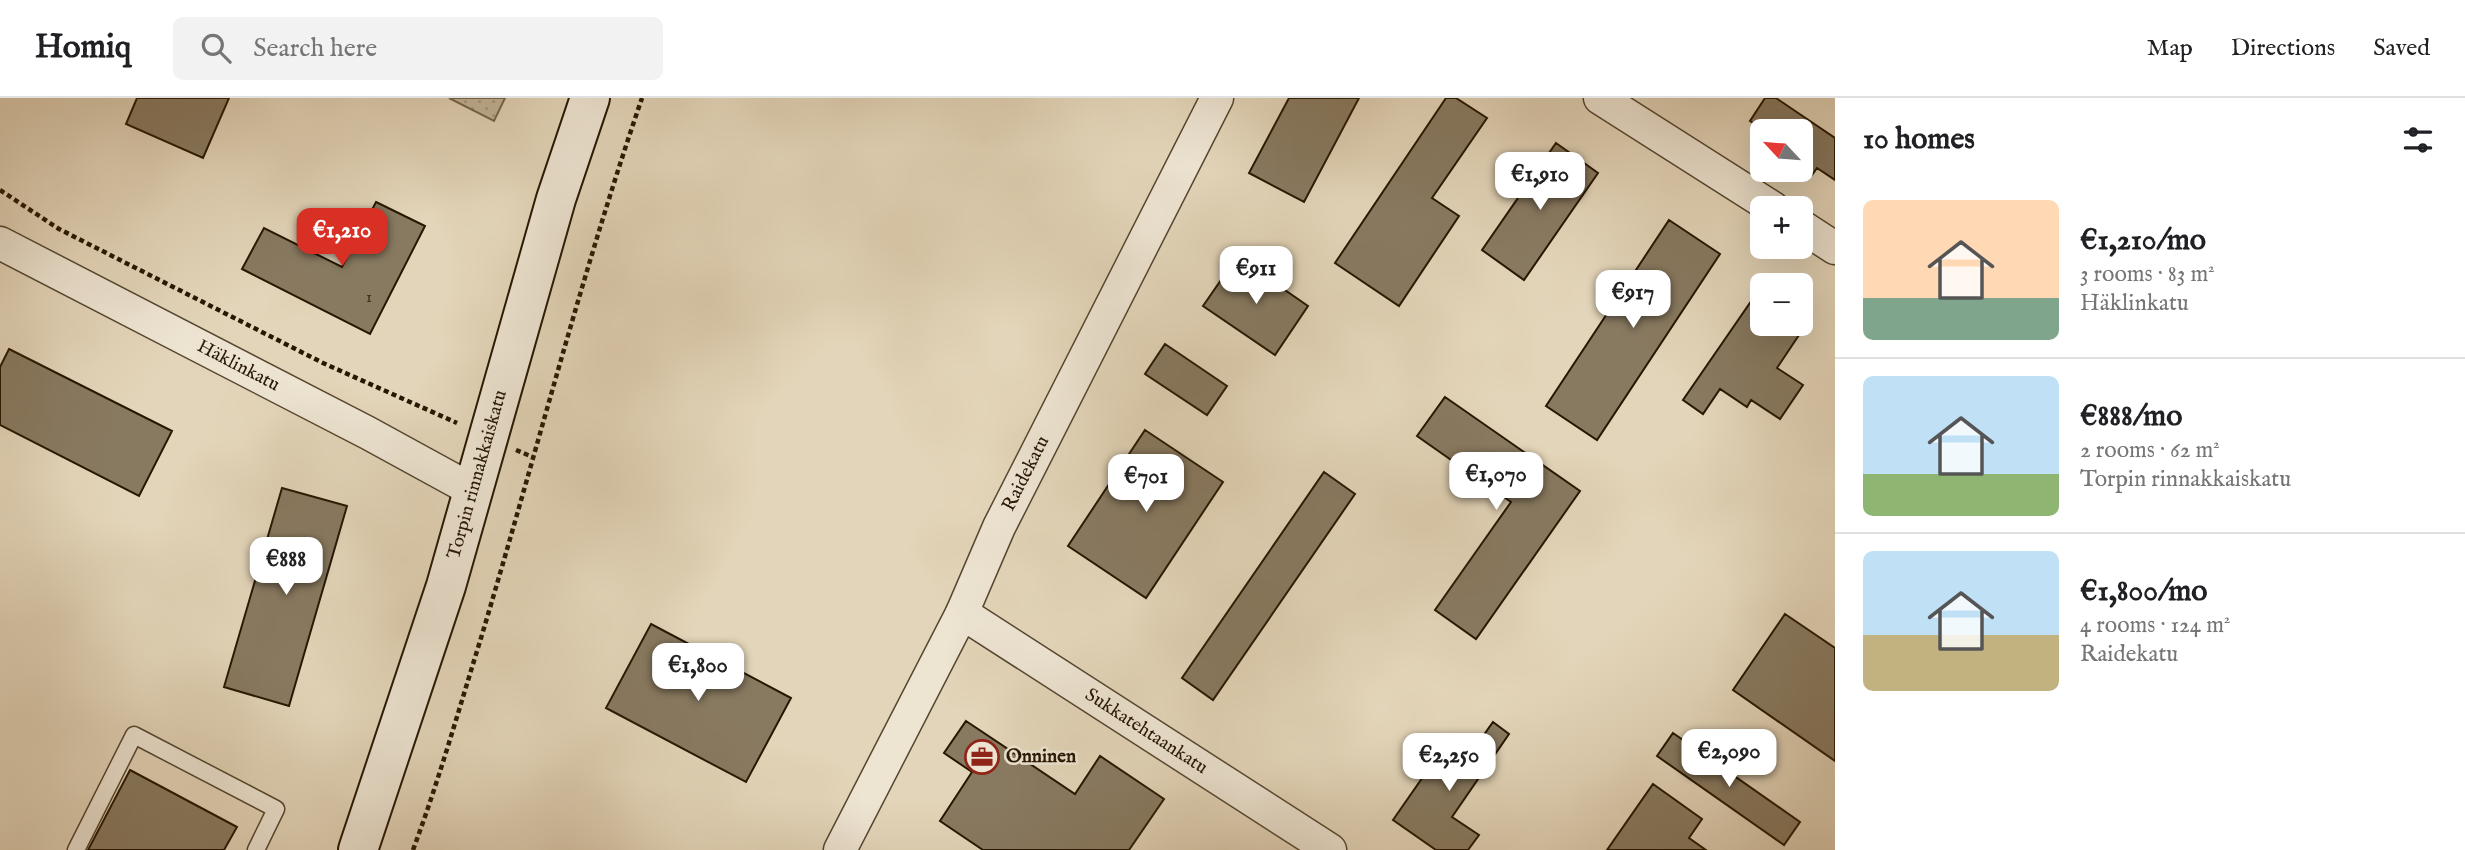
<!DOCTYPE html>
<html lang="en">
<head>
<meta charset="utf-8">
<style>
  body { margin:0; font-family:"IM FELL English",serif; background:#f2f2f2; color:#202124; height:100vh; display:flex; flex-direction:column; font-size:26px; white-space:nowrap }
  * { box-sizing:border-box; margin:0 }
  p { font-size:23px; color:#757577 }
  .icon { flex:none; width:38px; height:38px; fill:none; stroke:currentColor; stroke-width:2; stroke-linecap:round; stroke-linejoin:round }
  .map { position:relative; flex:1; overflow:hidden }
  .details { display:flex; flex-direction:column; background:#fff; width:630px }
  .details>* { flex:none }
  .needle { width:46px; rotate:296deg }
  .tools { position:absolute; left:1750px; top:21px; display:grid; gap:14px }
  .tools a { display:grid; place-items:center; width:63px; height:63px; border-radius:10px; background:#fff; box-shadow:0 7px 28px #0002; font-size:35px }
  .price { position:absolute; translate:-50% -60px; padding:0 16px; border-radius:14px; background:#fff; color:#222; font-size:23px; line-height:46px; filter:drop-shadow(0 2px 4px #0008) }
  .price::after { content:''; position:absolute; left:50%; top:42px; width:21px; height:16px; margin-left:-10px; background:inherit; clip-path:polygon(0 0,100% 0,50% 100%) }
  .price.selected { background:#d93025; color:#fff }
  ul { padding:0; list-style:none }
  li { display:flex; align-items:center; gap:21px; height:175px; padding:0 28px }
  li+li { border-top:2px solid #e0e0e0 }
  li span { display:grid; place-items:center; flex:none; width:196px; height:140px; border-radius:10px; color:#555 }
  li>.icon { margin-inline-start:auto }
  span .icon { width:84px; height:84px; fill:#fffc; stroke-width:1 }
  li b { font-size:30px }
  h2 { display:flex; justify-content:space-between; align-items:center; height:84px; padding:0 28px; font-size:30px }
  header { display:flex; align-items:center; gap:42px; box-sizing:border-box; height:98px; padding:0 35px; background:#fff; border-bottom:2px solid #e0e0e0 }
  header strong { font-size:33px }
  nav { display:flex; gap:38px; margin-inline-start:auto; font-size:24px }
  .search { width:490px; height:63px; background:#f2f2f2; display:flex; align-items:center; gap:18px; box-sizing:border-box; padding:0 24px; border-radius:10px; color:#757577; font-size:26px }
  main { display:flex; flex:1; min-height:0 }
  .map>svg:first-child { display:block }
  .grass { fill:url(#grass-dots); stroke:#74664e; stroke-width:2 }
  .building { fill:#887a61; stroke:#261702; stroke-width:2 }
  .lines { fill:none; stroke-linecap:round; stroke-linejoin:round }
  .service-casing { stroke:#554630; stroke-width:19 }
  .minor-casing { stroke:#554630; stroke-width:35 }
  .secondary-casing { stroke:#261702; stroke-width:42 }
  .path { stroke:#261702; stroke-width:4.5; stroke-dasharray:5 3.5; stroke-linecap:butt }
  .service { stroke:#ede4d2; stroke-width:16 }
  .minor { stroke:#ede4d2; stroke-width:32 }
  .secondary { stroke:#ede4d2; stroke-width:38 }
  .labels { text-anchor:middle; dominant-baseline:central; stroke-width:5; stroke-linejoin:round; paint-order:stroke }
  .number-label { font-size:16px; fill:#3e301a }
  .street-label { font-size:19px; fill:#261702; stroke:#ede4d2 }
  .poi-label { font-size:19px; font-weight:bold; fill:#261702; stroke:#ede4d2; text-anchor:start }
</style>
</head>
<body>
<header>
<strong>Homiq</strong>
<div class="search"><svg class="icon" aria-label="search" viewBox="0 0 24 24"><circle cx="10" cy="10" r="6"/><path d="M15 15l6 6"/></svg>Search here</div>
<nav><a>Map</a><a>Directions</a><a>Saved</a></nav>
</header>
<main>
<div class="map">
<svg width="1835" height="752" viewBox="0 0 1835 752">
  <defs>
    <pattern id="grass-dots" width="8" height="8" patternUnits="userSpaceOnUse" patternTransform="scale(1.75)"><rect width="8" height="8" fill="#c3b59a"/><path d="M2 2h.1M6 6h.1" fill="none" stroke="#a79b83" stroke-width="1.8" stroke-linecap="round"/></pattern>
  </defs>
  <rect width="100%" height="100%" fill="#e3d5b9"/>
  <filter id="stains"><feTurbulence type="fractalNoise" baseFrequency=".00286" numOctaves="4"/><feColorMatrix values="0 0 0 0 .2 0 0 0 0 .09 0 0 0 0 .02 0 0 0 .5 -.17"/></filter>
  <radialGradient id="worn" r=".72"><stop offset=".6" stop-color="#630" stop-opacity="0"/><stop offset="1" stop-color="#630" stop-opacity=".3"/></radialGradient>
  <path class="grass" d="M449 0H505L494 23Z"/>
  <path class="building" d="M137 0H229L203 60 126 26Z
    M1289 0H1359L1304 104 1249 75Z
    M1446 0H1456L1487 20 1432 100 1459 118 1399 208 1335 165Z
    M1765 0H1776L1835 40V82L1817 70 1812 77 1801 69V33H1766L1750 23Z
    M1556 45 1598 75 1524 182 1482 152Z
    M376 104 425 128 370 236 242 171 264 130 342 169Z
    M1669 122 1720 156 1597 342 1546 308Z
    M1237 159 1308 208 1275 257 1203 208Z
    M1763 186 1766 187H1762V226H1801V211L1811 219 1777 270 1803 287 1780 321 1751 302 1747 309 1720 291 1703 316 1683 302Z
    M1165 246 1227 288 1207 317 1145 276Z
    M9 251 172 333 139 398 0 327V269Z
    M1445 299 1580 393 1476 541 1435 512 1511 404 1417 338Z
    M1145 332 1223 384 1146 500 1068 448Z
    M1324 374 1355 396 1213 602 1182 580Z
    M282 390 347 408 289 608 224 589Z
    M1785 516 1835 550V663L1733 592Z
    M651 526 791 600 746 684 606 610Z
    M966 623 1075 696 1100 658 1164 701 1129 752H983L940 723 972 674 944 655Z
    M1493 624 1509 636 1452 719 1479 737 1468 752H1436L1393 722 1450 640 1471 655Z
    M1673 635 1800 724 1784 747 1657 658Z
    M130 672 237 729 224 752H88Z
    M1653 686 1702 721 1689 740 1706 752H1607Z"/>
  <g class="lines">
    <g class="service-casing">
      <path id="service" d="M76 752 134 637 276 711 256 752"/>
    </g>
    <g class="minor-casing">
      <g id="minor">
        <path d="M1600 0 1773 110"/>
        <path d="M1801 128 1835 150"/>
        <path id="s1" d="M0 145 368 335 474 393"/>
        <path id="s2" d="M962 515 1330 752"/>
        <path id="s3" d="M840 752 962 515 999 429 1217 0"/>
      </g>
    </g>
    <g class="secondary-casing">
      <g id="secondary">
        <path id="s4" d="M358 752 446 488 556 101 590 0"/>
      </g>
    </g>
    <path class="path" d="M0 92 59 131 323 265 457 325
      M516 352 535 360
      M413 752C439 682 459 611 481 540 535 360 581 178 642 0"/>
    <use href="#service" class="service"/>
    <use href="#minor" class="minor"/>
    <use href="#secondary" class="secondary"/>
  </g>
  <defs>
    <g id="office-ring" transform="scale(1.75)"><circle r="9.5" fill="#ede4d2" stroke="#8f2418" stroke-width="1.5"/><path d="M-6-3h4V-5.5h4V-3h4V5H-6ZM-1-4.5V-3h2v-1.5ZM-6 0V1H6V0Z" fill="#8f2418"/></g>
  </defs>
  <g fill-rule="evenodd">
    <use href="#office-ring" x="982" y="659"/>
  </g>
  <g class="labels">
    <g class="number-label">
      <text x="369" y="200">1</text>
    </g>
    <g class="street-label">
      <text stroke="none"><textPath href="#s1" startOffset="268">Häklinkatu</textPath></text>
      <text stroke="none"><textPath href="#s3" startOffset="420">Raidekatu</textPath></text>
      <text stroke="none"><textPath href="#s4" startOffset="394">Torpin rinnakkaiskatu</textPath></text>
      <text stroke="none"><textPath href="#s2" startOffset="219">Sukkatehtaankatu</textPath></text>
    </g>
    <g class="poi-label">
      <text x="1006" y="659">Onninen</text>
    </g>
  </g>
  <rect width="100%" height="100%" filter="url(#stains)"/>
  <rect width="100%" height="100%" fill="url(#worn)"/>
</svg>
<div class="tools">
<a><svg class="needle" viewBox="-14 -14 28 28"><path d="M0-13l5 13h-10z" fill="#e53935"/><path d="M0 13l5-13h-10z" fill="#757577"/></svg></a>
<a>+</a>
<a>−</a>
</div>
<b class="price" style="left:1540px;top:114px">€1,910</b>
<b class="price selected" style="left:342px;top:170px">€1,210</b>
<b class="price" style="left:1256px;top:208px">€911</b>
<b class="price" style="left:1633px;top:232px">€917</b>
<b class="price" style="left:1496px;top:414px">€1,070</b>
<b class="price" style="left:1146px;top:416px">€701</b>
<b class="price" style="left:286px;top:499px">€888</b>
<b class="price" style="left:698px;top:605px">€1,800</b>
<b class="price" style="left:1729px;top:691px">€2,090</b>
<b class="price" style="left:1449px;top:695px">€2,250</b>
</div>
<section class="details">
<h2>10 homes<svg class="icon" aria-label="filters" viewBox="0 0 24 24"><path d="M4 7h16M4 17h16"/><circle cx="9" cy="7" r="2"/><circle cx="15" cy="17" r="2"/></svg></h2>
<ul>
<li><span style="background:linear-gradient(#ffd9b3 70%,#7fa58c 0)"><svg class="icon" aria-label="home" viewBox="0 0 24 24"><path d="M3 11l9-7 9 7M6 9v11h12V9"/></svg></span><div><b>€1,210/mo</b><p>3 rooms · 83 m²</p><p>Häklinkatu</p></div></li>
<li><span style="background:linear-gradient(#bfe0f5 70%,#8fb573 0)"><svg class="icon" aria-label="home" viewBox="0 0 24 24"><path d="M3 11l9-7 9 7M6 9v11h12V9"/></svg></span><div><b>€888/mo</b><p>2 rooms · 62 m²</p><p>Torpin rinnakkaiskatu</p></div></li>
<li><span style="background:linear-gradient(#bfe0f5 60%,#c2b280 0)"><svg class="icon" aria-label="home" viewBox="0 0 24 24"><path d="M3 11l9-7 9 7M6 9v11h12V9"/></svg></span><div><b>€1,800/mo</b><p>4 rooms · 124 m²</p><p>Raidekatu</p></div></li>
</ul>
</section>
</main>
</body>
</html>
